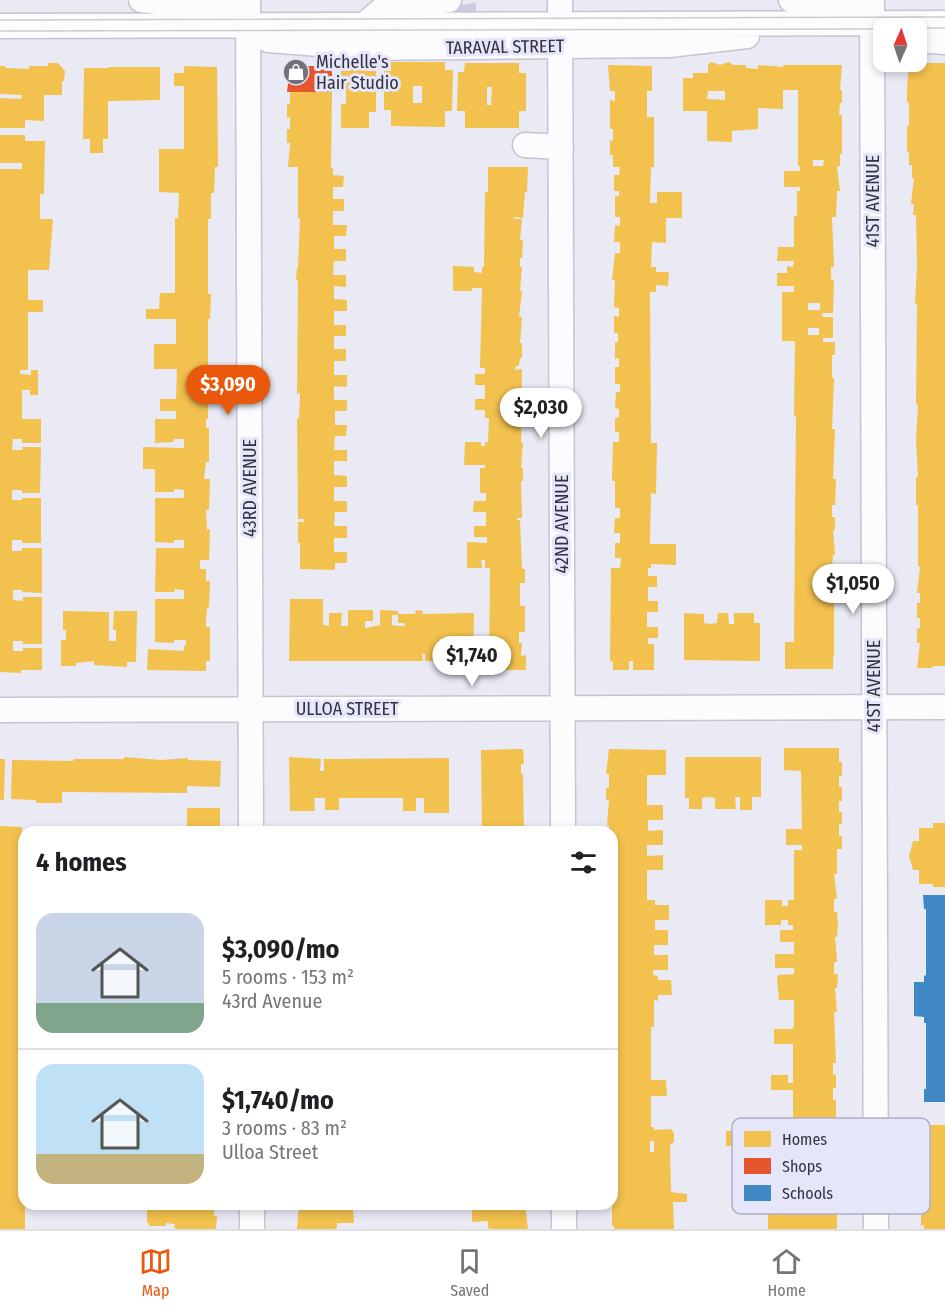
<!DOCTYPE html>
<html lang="en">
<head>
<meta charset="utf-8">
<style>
  body { margin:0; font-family:"Fira Sans Condensed",sans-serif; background:#f2f2f2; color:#202124; height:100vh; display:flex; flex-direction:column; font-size:22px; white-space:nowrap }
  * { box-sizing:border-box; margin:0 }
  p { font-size:20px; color:#757577 }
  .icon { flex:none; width:33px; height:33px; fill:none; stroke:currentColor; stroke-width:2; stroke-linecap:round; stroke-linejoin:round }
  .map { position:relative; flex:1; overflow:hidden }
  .panel { position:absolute; left:18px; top:826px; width:600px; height:384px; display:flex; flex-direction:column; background:#fff; border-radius:18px; box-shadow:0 3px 9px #0003 }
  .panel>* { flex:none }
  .needle { width:39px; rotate:3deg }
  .fabs { position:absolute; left:873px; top:18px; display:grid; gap:12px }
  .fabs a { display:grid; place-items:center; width:54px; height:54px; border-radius:12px; background:#fff; box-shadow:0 3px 9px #0003; font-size:30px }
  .price { position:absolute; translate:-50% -51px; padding:0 14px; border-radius:21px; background:#fff; color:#222; font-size:20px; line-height:39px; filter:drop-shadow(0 2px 3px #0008) }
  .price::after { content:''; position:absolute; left:50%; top:36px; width:18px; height:14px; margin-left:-9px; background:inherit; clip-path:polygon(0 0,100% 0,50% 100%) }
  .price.current { background:#ea580c; color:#fff }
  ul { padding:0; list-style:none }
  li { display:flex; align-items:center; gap:18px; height:150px; padding:0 18px }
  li+li { border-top:2px solid #e0e0e0 }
  li span { display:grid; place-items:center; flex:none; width:168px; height:120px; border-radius:18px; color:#555 }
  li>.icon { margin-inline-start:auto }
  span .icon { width:72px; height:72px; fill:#fffc; stroke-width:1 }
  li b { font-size:26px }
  h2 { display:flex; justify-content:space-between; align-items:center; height:72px; padding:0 18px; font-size:26px }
  .tab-bar { display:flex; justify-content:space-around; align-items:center; height:84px; border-top:2px solid #e0e0e0; background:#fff; font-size:16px; color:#757577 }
  .tab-bar a { display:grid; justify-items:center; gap:3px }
  .tab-bar .current { color:#ea580c }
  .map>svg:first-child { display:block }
  .green { fill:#cbcbe7 }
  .homes { fill:#f2c14e; fill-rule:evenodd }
  .shops { fill:#e4572e }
  .schools { fill:#3f88c5 }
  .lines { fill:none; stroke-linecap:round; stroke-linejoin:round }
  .minor-casing { stroke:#c4c5d0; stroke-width:27 }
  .minor { stroke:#fcfcfe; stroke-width:24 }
  .tram { stroke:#ccccd0; stroke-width:1.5 }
  .labels { text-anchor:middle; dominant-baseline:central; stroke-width:6; stroke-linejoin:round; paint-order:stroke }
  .street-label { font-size:18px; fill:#32323f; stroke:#e5e6fa }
  .poi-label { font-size:18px; fill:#32323f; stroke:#e5e6fa; text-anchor:start }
  .key { fill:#e5e6fa; stroke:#afb0c2; stroke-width:1.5 }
  .key-label { font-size:16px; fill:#32323f }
</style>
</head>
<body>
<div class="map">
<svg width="945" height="1229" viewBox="0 0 945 1229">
  <rect width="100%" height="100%" fill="#eaeaf5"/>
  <path class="green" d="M476 3V13H427V9Z"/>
  <path class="homes" d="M391 62H445V70H453L452 111H445V127L391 126V110H384V71H391ZM413 86H422V103H413Z
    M711 62 720 65 729 62 733 65H746V68L758 69V65L783 67V65H842L840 90H842V103H840L839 115H842V154H840V166L837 167 840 191H837L836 217H832L834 267H831V279L834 280 833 313H822L823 317H833V338H823V342H835V355H832V378H834L832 429H835L833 479H836L835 505H832V517H835V530H833L835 555H833L832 567H828V570H834V657H833V669H785V642H794L796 416 794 417 795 341H782V292H794V286H777V273H787V266L793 267 794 261H777L778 247H794V216H797V191H800V187H784V171H800V166H798V90H783V109L758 108V129L732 131V142L707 141V111H683V78H693V73H708V65ZM708 91H725V100L707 99ZM813 160H824L823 166H813ZM808 303H820V310H808ZM808 328H819V335H808Z
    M48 63H58L65 71 64 81H62V95H44V121L25 120V128H0V98L21 99 22 95 0 94V66H5L6 68 29 69V66H48Z
    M465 63H519V73H526V111H519V128H465V111H457L458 72H464ZM487 87H492L491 105H487Z
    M909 63H945V666H933L932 668H917L920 643H917V629L920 628V618H917V603H920V593H917L920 567 918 566V505H916V477H918L916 440 918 405 916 404 917 304H915L917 265 916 215H913L914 204H911L914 178H912V165H909V152L907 153V126H909V103L907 102V88Z
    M341 64H369V71H376V112H369V128H341V104H346V87H341Z
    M608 65 652 66V91H647V117H654V167H651L650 203H657V192H682V218H666V243L652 242 651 267H656V272H669L668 286 656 285V292H650L651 443H657L656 494 651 493 650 544H676V565L651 564V568H648V576H657V587H648V601H658V612H647V627H658V638H648V644H654V670H633V661H629V670H613V661L610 662 611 568H620L621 558H615V543H620V533H614L615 518H620V508H615V481H612L613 442H619V432H615V418L619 417V409L615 408 616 392H620V384H615V367H619V358L615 359V342H618V333H614V316L619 317V308L614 307 615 280H612L615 253H620V242H614L615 225 620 226V217H615V196H619V191H614V175H619L620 167H613V155H610V140L613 141V129H610V100L615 101V91H610Z
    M184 66 217 67 218 167H215L214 193H211V219H208V294H211L210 319H208V419H206V428H209V462H206L204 479H210L209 510H206L207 530 210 529 209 560H200V569H206V581H210L209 607 207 608 206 620V627H210V661H206V671L147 670 148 649 184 651V646L186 645V640H174V643L155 642V599H184V590L174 589 175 592H155L156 548H184V540H174V543L155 542V498H184V490L174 489V492H155V469H143V447L184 448V439H174L173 442 155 443V419H176V411H160V399H176L177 369H154V344H176V319H146V309H159L160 293H175V218H178L179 193 159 192V149H184V86H174V73H184Z
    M109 67H160V100L108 101V139H103V153H90V139H83L84 68H109Z
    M290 92H332L331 168H333V175L344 176 343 187H333V199H344V211H333V225H347L346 236H334V249H346V261H334L333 275H346V287L334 286V299L347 300V311H334V325H346V336H334V349H346V361H334V375H347V387L334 386V400H347V411H335V425H347L346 436H335L334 450H347V461H334V475L347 476V487H334V501H347V512H335L334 526H347V538H334V552H347V563H335V570L300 569V543H298V522H304V519H298L297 418H299L300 393 297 394 298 281 296 280 297 268H298L300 218H298V167H288L290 143H287V129H290V117L287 118V104H290Z
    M0 135H25V141H45L44 194H40V219H53L49 270H28V300H43V312H28V370H20V374L31 375V370H38V395H30V390H22V419H41V443H22V439H13L12 450H23L22 447H41L40 493H22V490H12V500H22V498H41V543H22V540H12V551H22V548H42V593L22 592V590H13V600L23 601V597H42V644H23V641H13V651H23V648H42V670H21V673L0 672V169H22V163H0Z
    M488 167H528L527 192H525L523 218 514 217V219H522L520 240H523L522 258H520V267H522L520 291H522L519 317H522L520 343H522V358H520L519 366H516L515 370 522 369 521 443 523 442 521 468H523V481H521L522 518H517V520H520L522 569H525V583H520V606H525V632H519V643H522L521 656 526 655V670H489L490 568H485V560H481L482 568H467V542L487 543V537H474V526H486V512H473L474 501H486V493H480V468H485V465H464L465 442H481V446H485V442H488L489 418H485V410H475V399H485V385H475V374H485V368H480L482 288H472V291H453V266L474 267V272L482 273V267H484L485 192H488Z
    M290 599H323V625L329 626V613H342L341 626H348V610H373V621H365V628L380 625V610L398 611V615H392V625L398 626H405L404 623H398V614H415L416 610 423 611V614L474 613 473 662 425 661V654H422L423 661H289Z
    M63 611 109 612V641H116V630H113L114 611H137L136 662H127V667L94 665V661L76 663V666H61V640H66V630H63Z
    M684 613 704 614V623L709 624 717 623 718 613H728L729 624H734V613H754V623H760V661L684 660Z
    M784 748H839V762H842V776H839V787H842V801H839V812H842V824H839V836H842V849H837V874H834L837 899H834V912H837L838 925 837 937H835L837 962H834V974H838L837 988H835L837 1012H834L836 1063H833V1075L836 1074V1088H833V1100H836V1138H833L834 1150H837V1164H834L837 1189H833L834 1201 837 1200V1229H768V1201H793V1168L775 1169V1155H793V1150H772V1126H793V1090H771V1075H788V1083H793V1044H774V1029H793L794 1024V1000H779L777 979 778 975 794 974V968H775V954H794V942H780V930H793V925H788V920H781V925H765V900H782V906H788V900H794V850H802V845H786V829H802L801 771 784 770Z
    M523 749 524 764H521V774H523L524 832H482L481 750Z
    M609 749 666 750V775H647V805H663V820H648V831L663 830V845H647V856L663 855V870H647V900H655V905H669V920H655V930H668V945H654V955H668V970H653V975L658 976V980H671L672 995H658V1001L654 1000V1027H651V1080H666L667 1096H651V1127H654V1130L671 1129 674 1133V1142L670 1145 671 1192 687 1194V1202H673L674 1229H614V1226H612V832H609V825L607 826 609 799 606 800V788H609V774H606ZM650 1141H654V1152H650Z
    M124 757 161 760 188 758V760L221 761 220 787 187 786V793L62 792V803H36V800L11 799 12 760 73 761 74 759H124Z
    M289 757 321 759 320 771H324V759L449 758V813H424V798H416V811H403V798H339V810H325V798H314L315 811H290Z
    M685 757H761V797H752V810H740V797H735L736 809H715V798L710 797 702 798V809H689V798H685Z
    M0 759H5L4 800H0Z
    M187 808H220V832H187Z
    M933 823H945V887H933V884H919V870H913L909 856 913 841H919V828H933Z
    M0 826 22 827 21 852H24L25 1229H0Z
    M292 826H333V832H292Z
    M923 1125H945V1229H924V1225L921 1226V1200H924Z
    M726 1131H743V1146H726Z
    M147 1204H214V1216H217L216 1229H177L174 1228 175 1224 166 1223V1226H149V1223H147Z
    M299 1204H337V1209L353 1208 354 1223H337V1228L334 1229H297Z
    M488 1204H525L528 1229H491L488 1228V1221L472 1222V1208H488Z"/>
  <path class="shops" d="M290 66H332V92H287Z"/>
  <path class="schools" d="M923 895H945V1102H924V1089H926V1023H924V1017L914 1016V982H924V976L926 975V909H924Z"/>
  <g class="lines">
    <g class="minor-casing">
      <path id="minor" d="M141 0 228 9 268 40 371 48 669 45 747 36
        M248 0 251 832
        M560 0 563 832
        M791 0 850 6 875 26
        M872 0 876 1229
        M364 25 386 6 449 0
        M0 26 945 23
        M916 40 945 42
        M525 145 561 147
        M0 710 945 707
        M252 1204V1229
        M564 1204V1229"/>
    </g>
    <use href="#minor" class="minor"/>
    <path class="tram" d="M0 20 945 17
      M902 28H945
      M0 31 884 29"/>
  </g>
  <defs>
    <g id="shop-disc" transform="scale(1.35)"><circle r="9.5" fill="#72727f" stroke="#e5e6fa"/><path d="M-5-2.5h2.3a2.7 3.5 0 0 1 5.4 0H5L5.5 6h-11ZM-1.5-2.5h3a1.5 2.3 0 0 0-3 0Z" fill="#fff"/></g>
  </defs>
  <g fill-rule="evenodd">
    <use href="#shop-disc" x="296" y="72"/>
  </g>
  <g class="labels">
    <g class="street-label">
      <text transform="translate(505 47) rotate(-1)">TARAVAL STREET</text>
      <text transform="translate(873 201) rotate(-90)">41ST AVENUE</text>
      <text transform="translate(250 488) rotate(-90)">43RD AVENUE</text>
      <text transform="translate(562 524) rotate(-90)">42ND AVENUE</text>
      <text transform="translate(874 686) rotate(-90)">41ST AVENUE</text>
      <text x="347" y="709">ULLOA STREET</text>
    </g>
    <g class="poi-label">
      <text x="316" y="62">Michelle's<tspan x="316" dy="21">Hair Studio</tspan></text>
    </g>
  </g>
  <rect x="732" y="1118" width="198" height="96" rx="9" class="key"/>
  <rect x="744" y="1131" width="27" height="16" fill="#f2c14e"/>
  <rect x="744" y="1158" width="27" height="16" fill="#e4572e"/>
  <rect x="744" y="1185" width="27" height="16" fill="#3f88c5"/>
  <g class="key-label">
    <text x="782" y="1145">Homes</text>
    <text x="782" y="1172">Shops</text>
    <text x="782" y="1199">Schools</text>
  </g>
</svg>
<div class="fabs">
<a><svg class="needle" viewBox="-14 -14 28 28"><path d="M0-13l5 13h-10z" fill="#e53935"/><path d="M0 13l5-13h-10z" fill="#757577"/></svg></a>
</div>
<b class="price current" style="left:228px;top:416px">$3,090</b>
<b class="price" style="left:541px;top:439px">$2,030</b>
<b class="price" style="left:853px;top:615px">$1,050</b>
<b class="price" style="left:472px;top:687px">$1,740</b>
<section class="panel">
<h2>4 homes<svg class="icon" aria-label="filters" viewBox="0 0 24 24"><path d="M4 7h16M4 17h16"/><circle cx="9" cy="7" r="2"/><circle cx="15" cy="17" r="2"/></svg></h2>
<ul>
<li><span style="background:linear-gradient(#c9d6e8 75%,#7fa58c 0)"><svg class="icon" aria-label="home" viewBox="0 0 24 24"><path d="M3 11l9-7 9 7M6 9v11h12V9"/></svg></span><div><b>$3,090/mo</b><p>5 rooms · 153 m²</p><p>43rd Avenue</p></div></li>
<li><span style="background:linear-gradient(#bfe0f5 75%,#c2b280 0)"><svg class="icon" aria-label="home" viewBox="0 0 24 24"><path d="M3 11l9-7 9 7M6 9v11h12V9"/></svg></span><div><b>$1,740/mo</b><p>3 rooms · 83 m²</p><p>Ulloa Street</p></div></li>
</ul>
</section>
</div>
<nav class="tab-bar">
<a class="current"><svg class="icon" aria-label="map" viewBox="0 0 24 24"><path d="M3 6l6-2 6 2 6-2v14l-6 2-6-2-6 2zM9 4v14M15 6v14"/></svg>Map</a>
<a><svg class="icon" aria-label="saved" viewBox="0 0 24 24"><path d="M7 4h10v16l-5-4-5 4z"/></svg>Saved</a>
<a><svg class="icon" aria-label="home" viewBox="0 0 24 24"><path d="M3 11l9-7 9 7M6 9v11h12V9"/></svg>Home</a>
</nav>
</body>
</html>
